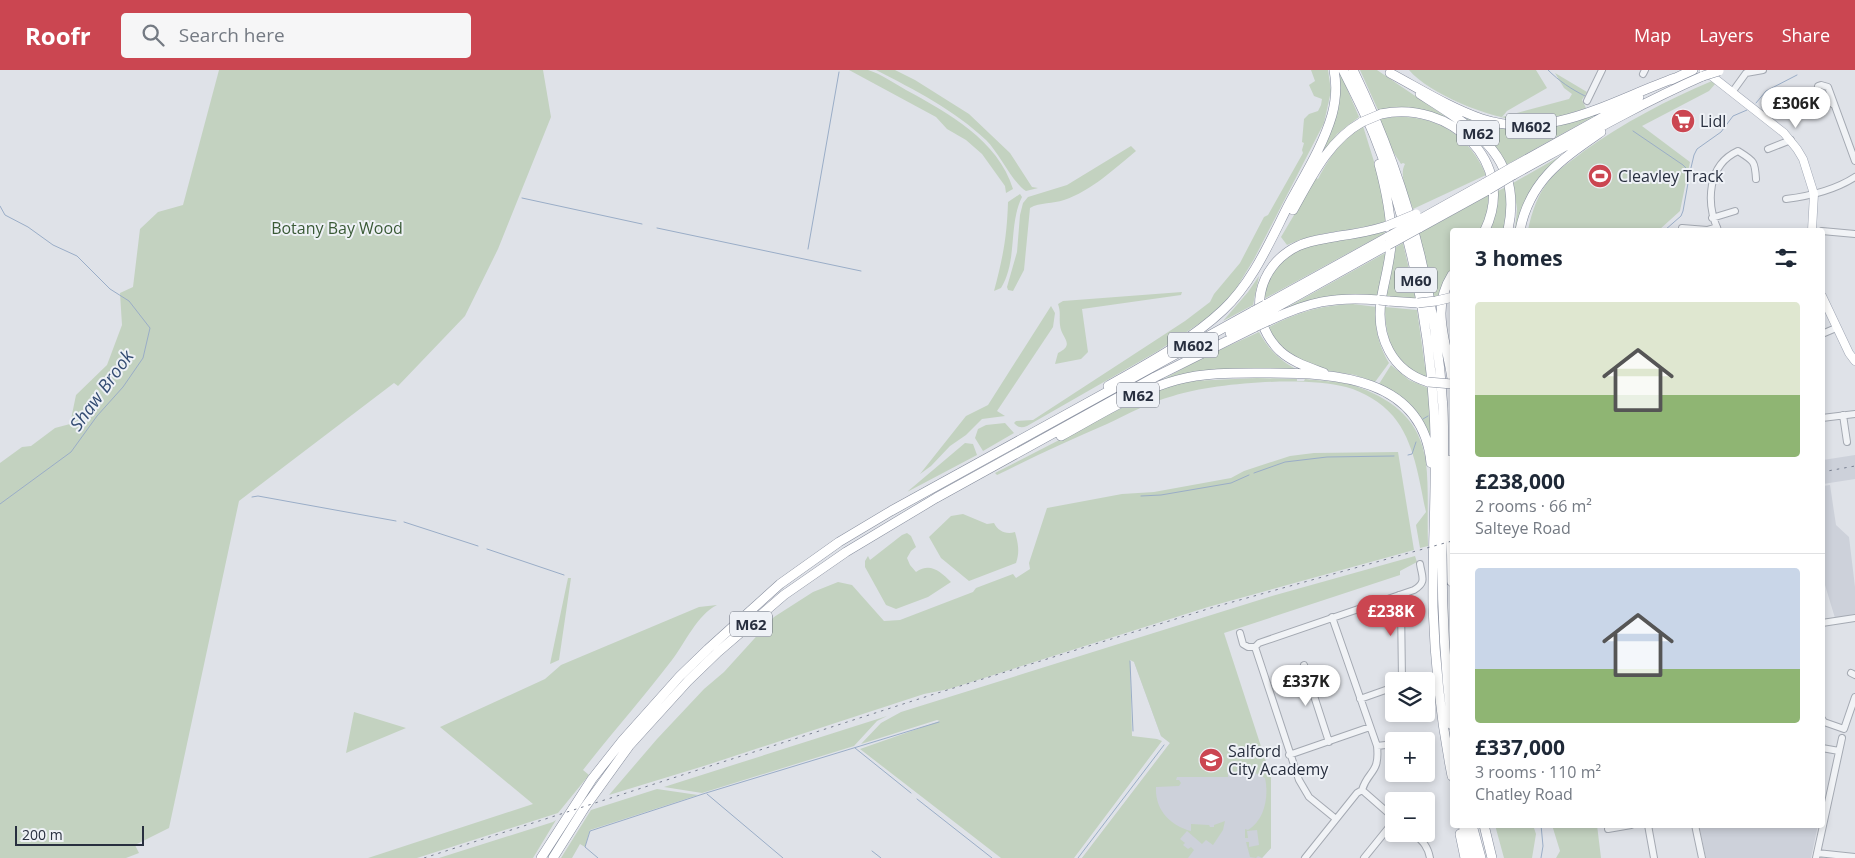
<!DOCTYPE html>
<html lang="en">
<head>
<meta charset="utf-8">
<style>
  body { margin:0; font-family:"Open Sans",sans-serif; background:#f6f6f7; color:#1f2937; height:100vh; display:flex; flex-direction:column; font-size:19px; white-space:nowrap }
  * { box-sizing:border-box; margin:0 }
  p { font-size:16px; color:#747a83 }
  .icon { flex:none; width:28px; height:28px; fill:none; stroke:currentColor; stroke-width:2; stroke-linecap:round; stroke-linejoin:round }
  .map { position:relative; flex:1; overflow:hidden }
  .panel { position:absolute; left:1450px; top:158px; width:375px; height:600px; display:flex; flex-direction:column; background:#fff; border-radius:5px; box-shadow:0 2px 8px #0003 }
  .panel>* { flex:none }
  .buttons { position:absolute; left:1385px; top:602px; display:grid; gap:10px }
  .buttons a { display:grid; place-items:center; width:50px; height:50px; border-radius:5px; background:#fff; box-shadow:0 2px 8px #0003; font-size:25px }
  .scale { position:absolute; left:15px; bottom:12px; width:129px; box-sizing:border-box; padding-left:5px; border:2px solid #282f3f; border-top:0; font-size:14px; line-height:18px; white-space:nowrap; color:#282f3f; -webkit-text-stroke:4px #eef1f6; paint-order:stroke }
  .price { position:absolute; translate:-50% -42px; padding:0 11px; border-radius:18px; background:#fff; color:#222; font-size:16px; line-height:32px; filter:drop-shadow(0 1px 2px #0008) }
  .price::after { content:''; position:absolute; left:50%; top:30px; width:15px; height:11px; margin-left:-8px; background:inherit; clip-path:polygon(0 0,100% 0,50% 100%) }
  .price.active { background:#cb4651; color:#fff }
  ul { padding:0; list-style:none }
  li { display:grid; align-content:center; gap:10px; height:265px; padding:0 25px }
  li+li { border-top:1px solid #e0e1e3 }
  li span { display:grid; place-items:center; height:155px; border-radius:5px; color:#555 }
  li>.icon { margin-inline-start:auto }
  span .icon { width:90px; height:90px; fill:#fffc; stroke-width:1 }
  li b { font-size:21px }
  h2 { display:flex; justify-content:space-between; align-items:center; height:60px; padding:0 25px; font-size:21px }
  header { display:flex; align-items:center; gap:30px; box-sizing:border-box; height:70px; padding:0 25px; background:#cb4651; color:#fff }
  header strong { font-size:24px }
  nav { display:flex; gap:28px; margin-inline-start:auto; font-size:18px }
  .search { width:350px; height:45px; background:#f6f6f7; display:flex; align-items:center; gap:12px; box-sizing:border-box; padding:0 18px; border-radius:5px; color:#747a83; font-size:19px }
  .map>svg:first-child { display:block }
  .built { fill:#cdd1da }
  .green { fill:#c3d2c0 }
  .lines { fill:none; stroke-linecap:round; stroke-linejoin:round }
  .stream { stroke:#9aadc7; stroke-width:1 }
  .minor-casing { stroke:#a4a9b2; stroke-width:8 }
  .major-casing { stroke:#9ea5b3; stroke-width:9 }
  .highway-casing { stroke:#878e9e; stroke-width:10 }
  .minor { stroke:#f1f3f6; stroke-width:6 }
  .major { stroke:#fff; stroke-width:8 }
  .highway { stroke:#fff; stroke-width:9 }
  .rail { stroke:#798091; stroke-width:1; stroke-dasharray:2.5 5; stroke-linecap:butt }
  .highway-bridge-casing { stroke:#878e9e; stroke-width:10; stroke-linecap:butt }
  .highway-bridge { stroke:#fff; stroke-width:9 }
  .labels { text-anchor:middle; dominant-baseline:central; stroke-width:4; stroke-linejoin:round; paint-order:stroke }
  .shield { fill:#eef1f6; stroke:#636976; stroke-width:1 }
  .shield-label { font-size:15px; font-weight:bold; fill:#282f3f }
  .poi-label { font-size:16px; fill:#282f3f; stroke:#eef1f6; text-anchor:start }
  .park-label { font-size:16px; fill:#3a5a36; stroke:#eef1f6 }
  .water-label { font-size:18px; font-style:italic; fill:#334b72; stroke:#eef1f6 }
</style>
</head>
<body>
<header>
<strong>Roofr</strong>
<div class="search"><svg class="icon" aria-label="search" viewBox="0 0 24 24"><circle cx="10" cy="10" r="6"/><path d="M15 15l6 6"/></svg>Search here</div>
<nav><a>Map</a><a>Layers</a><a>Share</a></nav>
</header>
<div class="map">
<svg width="1855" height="788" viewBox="0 0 1855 788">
  <rect width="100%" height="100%" fill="#dfe2e8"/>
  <path class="built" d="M1855 385V409L1823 414V390Z
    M1830 415 1836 455 1849 467 1855 517V544L1835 548 1825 515H1822L1823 416Z
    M1134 592 1271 707V778L1262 788H1082L1170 673 1161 666Z
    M1699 755H1818L1811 788H1706Z"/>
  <path class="green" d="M219 0H543L551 47 498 179 465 246 398 316 394 313 239 431 169 758 135 775 139 783 126 788H0V393L22 377 31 376 55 358 70 354 76 325 107 295 122 255 120 223 133 217 140 159 158 142 183 135Z
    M849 0C855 0 862 0 868 0 881 4 894 13 906 20 948 43 998 70 1013 119L1006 123 1005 116 982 84 966 70 947 59 936 47Z
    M876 0H895L915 10 969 44 1010 83 1032 117 1038 118 1026 121C1012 112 1000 84 986 70 954 40 915 20 876 0Z
    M1311 0H1328L1331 21 1324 53 1254 189 1234 222 1216 241 1203 251 1158 281 1027 356C1022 358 1018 358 1014 353L1016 351 1033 350 1185 251 1210 232 1214 224 1240 193 1264 147 1268 145 1303 83 1302 80 1304 73 1302 72 1304 49 1309 44 1318 41 1321 35 1322 29 1314 26 1309 15 1315 11Z
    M1337 0H1339L1359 47 1337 64 1312 99 1327 68Z
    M1360 0H1377L1452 51C1428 40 1404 35 1378 40Z
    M1409 0H1536L1547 18 1507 41 1502 47 1569 29 1572 24 1564 18 1555 3 1587 22 1582 30 1586 38C1571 43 1554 49 1538 51 1504 55 1431 26 1409 0Z
    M1712 11 1716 13 1709 21 1642 56 1690 92 1680 141 1659 160H1528C1532 141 1538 123 1551 108 1561 97 1573 90 1584 81 1623 53 1667 30 1712 11Z
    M1605 40 1506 95 1489 69 1465 48C1475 50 1487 56 1498 58 1537 64 1570 53 1605 40Z
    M1394 47C1436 45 1470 66 1486 105L1413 139C1409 127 1398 106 1405 94L1403 93 1401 94 1392 80 1380 49Z
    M1363 56 1380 111 1387 151C1354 162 1319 160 1287 175L1281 167 1316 108 1318 109C1332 83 1338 75 1363 56Z
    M1131 76 1136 81C1114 99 1091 121 1064 130 1053 134 1040 132 1030 138L1024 200 1013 221 1008 220 1007 217 1017 182 1020 145 1023 133 1028 127 1067 115Z
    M1564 84 1557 90 1518 160H1515L1517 139 1513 113Z
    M1506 117 1507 126 1505 160H1490L1496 143 1498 121Z
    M1020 124 1022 127C1008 155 1018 190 1001 218L994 221C1003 187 1007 167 1008 132Z
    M1489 125 1488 142 1481 160H1452V200L1444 214 1439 227 1433 229 1418 164Z
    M1384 161 1385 163 1262 230C1265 222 1267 211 1271 204 1290 170 1349 168 1384 161Z
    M1403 173 1416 230 1386 228 1396 177Z
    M1387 182 1378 227 1351 226 1268 248Z
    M1259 206 1253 235 1223 251 1248 222Z
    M1182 222 1181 225 1082 239 1088 282 1081 289 1055 294 1058 283C1076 274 1061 268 1060 255 1059 248 1061 242 1058 234L1063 231Z
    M1353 234 1377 237C1373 256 1379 276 1389 293L1375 312 1355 305 1323 300 1289 286 1267 258C1295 243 1321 235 1353 234Z
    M1051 236 1055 243 1053 257 997 341 1005 346 982 349 966 365 950 376 931 396 920 404 966 346 988 335Z
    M1385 237 1417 240 1425 297H1426L1428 308C1394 297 1385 270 1385 237Z
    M1259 262C1269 280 1281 292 1300 301L1155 314 1198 290Z
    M1391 295 1409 310 1428 318 1432 378 1423 357 1379 314Z
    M1257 308 1297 309V311H1304L1305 309C1322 311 1345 311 1361 318 1394 331 1420 350 1426 392 1429 420 1427 448 1428 476L1420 478 1416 455 1426 442C1419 411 1415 372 1393 346 1381 332 1364 322 1346 317 1303 306 1215 313 1173 326 1150 332 1128 344 1107 354 1070 370 1033 387 997 405L995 403 1135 331 1138 330 1139 335 1142 337 1138 329 1173 315 1191 311Z
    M1005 353 1014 363 983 381 975 368 978 359 986 355Z
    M965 373 973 374 977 385 907 422Z
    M1398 382 1414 480 1208 537 949 619 924 624 707 695 609 725 657 669 704 619 724 602 774 547 813 522 838 512 852 515 884 551 900 550 973 522 976 518 1013 504 1016 508 1030 499 1029 493 1047 438 1122 424 1154 422 1231 408 1244 401 1290 386 1314 383Z
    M963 444 987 454 994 453C998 461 1006 465 1015 462 1018 473 1020 482 1016 493L969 511 941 488 929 467 951 446Z
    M907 463 911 466 916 477 911 481 907 488 910 495 916 502C930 492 940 501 951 512L928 527 896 539 886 535 865 497V491L868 486 870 490 902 465Z
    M1415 486 1417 492 1400 501V505L1224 563 1271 707V778L1262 788 1258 786 1256 788 1250 787 1246 772H1249V777L1259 775 1257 760 1247 761 1248 768H1245V759L1248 760C1265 750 1269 726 1265 708L1253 702V699H1241V702H1228V707H1177L1176 710H1179L1181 713 1179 716 1156 717C1155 740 1170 755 1191 761V754L1209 755 1210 757H1214V755L1225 751 1223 760 1213 775 1206 770 1202 774 1187 761 1180 769 1185 773 1183 775 1188 779 1191 777 1194 780 1188 788H1082L1170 673 1161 666 1134 592 1130 590 1132 666 1157 669 1162 671 1074 788H1001L860 679 940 651 937 650 861 674 881 653 901 642 1272 526Z
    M568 508H571L559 590 550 594Z
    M717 535C697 545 685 573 672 590 643 628 612 663 583 700L589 705 558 743 417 788H368L533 734 440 657 545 609 561 595 699 537Z
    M354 642 406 658 346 683Z
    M887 646 877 651 854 676 702 723 664 717Z
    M657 719 698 725 590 760 585 777 580 774 572 788H561L591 740Z
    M556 750 533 788H439L553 752Z
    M1495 755H1533L1536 764 1532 788H1504Z
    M1552 755H1597L1601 788H1556L1560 781Z"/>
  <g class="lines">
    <path class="stream" d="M1548 0C1559 11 1571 19 1585 26
      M1756 33 1766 21 1797 5
      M1633 61 1683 95 1690 102 1683 141 1681 146 1665 160
      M1690 102 1694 85 1697 79 1721 62 1733 46 1747 40
      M522 128 642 154
      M0 136 5 145 28 157 53 175 77 186 110 219 129 231 150 258 143 288 123 317 97 346 71 382 0 434
      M657 158 861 201
      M808 179 839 2
      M1423 349 1428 346
      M1408 385 1412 384 1416 372
      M1254 403 1285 392 1327 387 1394 386
      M1141 426 1161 425 1231 413 1249 405
      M252 427 258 426 396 451
      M404 452 478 476
      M487 479 564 505
      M1130 591 1133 661
      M855 678 911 723
      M707 724 783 788
      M917 729 992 788
      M872 781 881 788
      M598 788 585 777 590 761 706 723 939 652
      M1078 788 1164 675
      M1541 788 1543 776 1541 755"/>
    <g class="minor-casing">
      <path id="minor" d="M1643 4 1645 0
        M1733 21 1746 3 1763 0
        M1587 31 1602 0
        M1834 35 1817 23 1818 16 1821 15 1828 17 1855 91
        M1768 79 1791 70
        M1786 129C1810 126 1835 120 1855 107
        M1712 148 1735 141
        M1682 158 1707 160 1717 157
        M1718 160C1706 133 1707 95 1738 81 1754 91 1755 91 1756 109
        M1822 161 1855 164
        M1822 264 1836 258
        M1843 345 1847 372
        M1822 348 1855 344
        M1399 525 1401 534 1402 611
        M1332 547 1377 676C1380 704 1368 700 1362 720
        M1822 553 1855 548
        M1240 563 1243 574 1248 577H1255L1299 710 1309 727 1336 749
        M1255 577 1259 573 1414 520C1427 512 1422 507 1420 494
        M1304 595 1329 672
        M1851 603 1855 605
        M1360 629 1394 617
        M1822 649 1824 652 1844 659 1855 627
        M1410 671H1412
        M1377 676 1394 674
        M1822 678 1839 681
        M1289 685 1370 657
        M1418 704 1422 706 1426 704 1428 698 1426 694
        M1362 720 1394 748
        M1648 755 1654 788
        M1695 755 1702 788
        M1608 759 1631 755
        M1414 764C1423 771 1428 777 1430 788
        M1817 783 1855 787
        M1305 788 1357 723 1362 720
        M1364 788 1394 751
        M1816 788 1842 668"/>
    </g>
    <g class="major-casing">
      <path id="major" d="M1704 0 1784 63 1797 79 1803 89 1814 124 1812 160
        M1822 226 1849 283 1855 291"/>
    </g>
    <g class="highway-casing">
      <path id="highway" d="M1343 0C1354 22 1365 43 1374 65 1408 148 1429 251 1434 341 1438 406 1432 472 1433 537 1435 594 1441 651 1452 706
        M1353 0C1404 105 1436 220 1443 338 1445 387 1443 436 1442 485 1442 542 1445 598 1452 655
        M1390 3C1420 19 1450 38 1482 49 1550 71 1613 30 1675 8
        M1671 10 1693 0
        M1420 24C1473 58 1524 86 1508 160
        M1381 44C1449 29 1518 92 1485 160
        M1379 94C1386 120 1392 147 1391 174 1390 193 1384 211 1381 231 1376 267 1392 301 1428 312
        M1511 98 1639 27
        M1513 105C1575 71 1637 35 1703 6
        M1293 140C1311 108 1328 71 1362 52
        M1417 151 1485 113
        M1419 158 1488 120
        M1520 160C1530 110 1562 89 1601 62
        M1452 205C1430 240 1447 272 1452 309
        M1388 231 1418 233
        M1265 235 1388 167
        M1266 243 1388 175
        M1268 251C1308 232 1334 226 1379 230
        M1230 263 1255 249
        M1324 303C1308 297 1292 292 1280 281 1246 248 1256 196 1298 176 1310 170 1325 169 1339 166 1355 164 1371 161 1387 156
        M1108 316C1147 294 1190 271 1223 240 1253 212 1270 171 1289 134 1304 106 1323 76 1332 45 1336 30 1337 15 1334 0
        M1061 366C1098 346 1136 321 1177 310 1206 302 1238 303 1268 303 1335 303 1423 307 1431 393
        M1450 390 1452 512
        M1463 755 1472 788
        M1472 755 1481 788
        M1484 755 1492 788
        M1460 764 1465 788
        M541 788 592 709 622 671 680 606 708 579 780 514 839 472 891 441 1254 241
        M553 788 585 737 629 676 688 611 718 582 784 525 846 482 936 428 1155 307 1255 257"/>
    </g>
    <use href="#minor" class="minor"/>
    <use href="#major" class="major"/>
    <use href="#highway" class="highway"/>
    <path class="rail" d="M1822 402 1855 396
      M424 788 928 626 1211 538 1452 471"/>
    <g class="highway-bridge-casing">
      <path id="highway-bridge" d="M1703 6 1719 1
        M1362 52 1381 44
        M1485 113 1511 98
        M1488 120 1513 105
        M1387 156 1416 144
        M1388 167 1417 151
        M1388 175 1419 158
        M1379 230 1388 231
        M1418 233 1436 231 1449 228
        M1254 241 1265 235
        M1255 249 1266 243
        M1255 257 1268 251
        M1428 312 1452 314"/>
    </g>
    <use href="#highway-bridge" class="highway-bridge"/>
  </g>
  <defs>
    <g id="supermarket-disc" transform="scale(1.25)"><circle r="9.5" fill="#cb4651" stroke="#eef1f6"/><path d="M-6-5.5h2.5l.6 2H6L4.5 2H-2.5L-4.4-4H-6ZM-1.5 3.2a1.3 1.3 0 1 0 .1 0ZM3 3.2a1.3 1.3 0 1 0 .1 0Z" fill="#fff"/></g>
    <g id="stadium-disc" transform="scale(1.25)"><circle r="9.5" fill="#cb4651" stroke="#eef1f6"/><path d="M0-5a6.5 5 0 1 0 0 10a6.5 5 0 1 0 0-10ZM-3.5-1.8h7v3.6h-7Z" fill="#fff"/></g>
    <g id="school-disc" transform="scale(1.25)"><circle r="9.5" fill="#cb4651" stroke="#eef1f6"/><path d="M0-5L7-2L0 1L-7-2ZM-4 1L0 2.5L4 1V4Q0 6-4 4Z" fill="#fff"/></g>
  </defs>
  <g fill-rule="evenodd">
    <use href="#supermarket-disc" x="1683" y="51"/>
    <use href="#stadium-disc" x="1600" y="106"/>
    <use href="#school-disc" x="1211" y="690"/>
  </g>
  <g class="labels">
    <g class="shield">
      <rect x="1506" y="43.5" width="50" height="25" rx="4"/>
      <rect x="1457" y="50.5" width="42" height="25" rx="4"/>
      <rect x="1395" y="197.5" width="42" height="25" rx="4"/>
      <rect x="1168" y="262.5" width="50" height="25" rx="4"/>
      <rect x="1117" y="312.5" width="42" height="25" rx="4"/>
      <rect x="730" y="541.5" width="42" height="25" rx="4"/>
    </g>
    <g class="shield-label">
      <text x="1531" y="56">M602</text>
      <text x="1478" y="63">M62</text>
      <text x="1416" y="210">M60</text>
      <text x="1193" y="275">M602</text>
      <text x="1138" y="325">M62</text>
      <text x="751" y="554">M62</text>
    </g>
    <g class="poi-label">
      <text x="1700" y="51">Lidl</text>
      <text x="1618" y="106">Cleavley Track</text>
      <text x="1228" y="681">Salford<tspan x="1228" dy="18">City Academy</tspan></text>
    </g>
    <g class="park-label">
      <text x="337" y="158">Botany Bay Wood</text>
    </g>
    <g class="water-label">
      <text transform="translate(101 320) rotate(-54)">Shaw Brook</text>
    </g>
  </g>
</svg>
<div class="buttons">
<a><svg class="icon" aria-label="layers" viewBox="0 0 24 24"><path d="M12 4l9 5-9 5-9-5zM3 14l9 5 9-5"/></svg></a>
<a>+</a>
<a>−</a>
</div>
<div class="scale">200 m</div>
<b class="price" style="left:1796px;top:59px">£306K</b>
<b class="price active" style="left:1391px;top:567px">£238K</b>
<b class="price" style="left:1306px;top:637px">£337K</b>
<section class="panel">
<h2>3 homes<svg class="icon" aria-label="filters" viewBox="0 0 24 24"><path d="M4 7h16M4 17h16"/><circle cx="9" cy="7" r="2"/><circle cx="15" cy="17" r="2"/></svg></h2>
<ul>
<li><span style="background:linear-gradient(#dfe7d0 60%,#8fb573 0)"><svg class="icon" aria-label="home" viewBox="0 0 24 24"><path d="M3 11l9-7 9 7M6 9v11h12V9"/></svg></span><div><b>£238,000</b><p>2 rooms · 66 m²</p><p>Salteye Road</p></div></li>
<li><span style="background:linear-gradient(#c9d6e8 65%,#8fb573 0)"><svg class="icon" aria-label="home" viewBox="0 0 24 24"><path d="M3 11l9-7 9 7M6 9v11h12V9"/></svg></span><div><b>£337,000</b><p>3 rooms · 110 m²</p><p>Chatley Road</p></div></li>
</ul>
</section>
</div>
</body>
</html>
